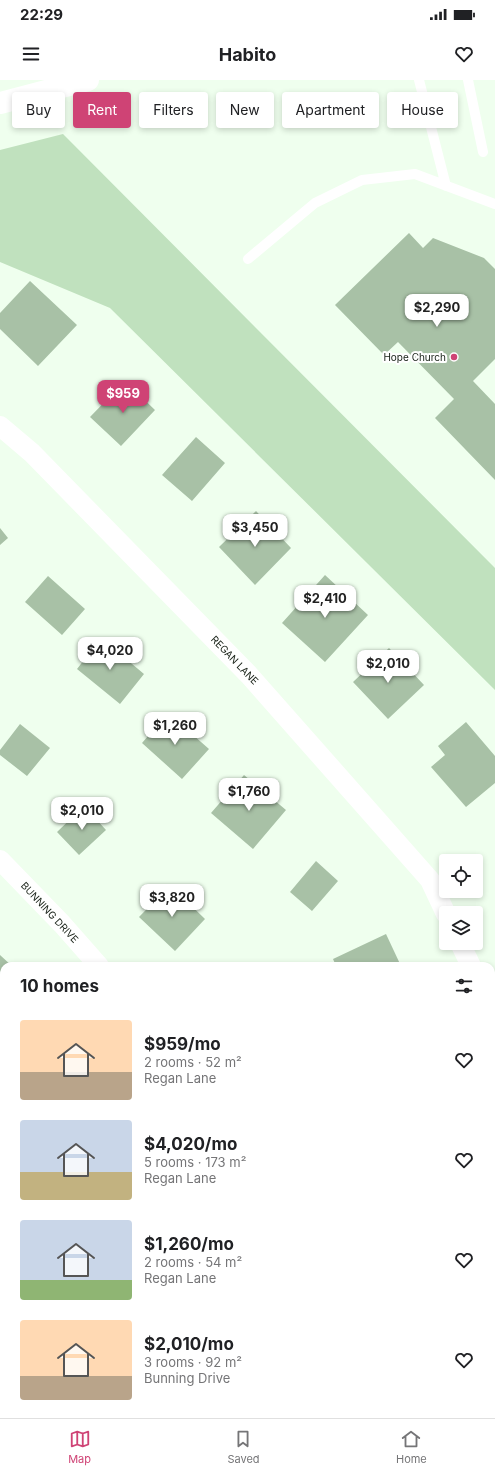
<!DOCTYPE html>
<html lang="en">
<head>
<meta charset="utf-8">
<style>
  body { margin:0; font-family:Inter,sans-serif; background:#f2f2f2; color:#202124; height:100vh; display:flex; flex-direction:column; font-size:15px; white-space:nowrap }
  * { box-sizing:border-box; margin:0 }
  p { font-size:13px; color:#757577 }
  .icon { flex:none; width:22px; height:22px; fill:none; stroke:currentColor; stroke-width:2; stroke-linecap:round; stroke-linejoin:round }
  .map { position:relative; flex:1; overflow:hidden }
  .side { position:absolute; left:0px; top:882px; width:495px; height:456px; display:flex; flex-direction:column; background:#fff; border-radius:12px 12px 0 0; box-shadow:0 2px 6px #0003 }
  .side>* { flex:none }
  .guide { position:absolute; left:12px; top:12px; width:471px; height:36px; display:flex; gap:8px }
  .fabs { position:absolute; left:439px; top:774px; display:grid; gap:8px }
  .fabs a { display:grid; place-items:center; width:44px; height:44px; border-radius:4px; background:#fff; box-shadow:0 2px 6px #0003; font-size:20px }
  .price { position:absolute; translate:-50% -34px; padding:0 9px; border-radius:8px; background:#fff; color:#222; font-size:13px; line-height:26px; filter:drop-shadow(0 1px 2px #0008) }
  .price::after { content:''; position:absolute; left:50%; top:24px; width:12px; height:9px; margin-left:-6px; background:inherit; clip-path:polygon(0 0,100% 0,50% 100%) }
  .price.active { background:#cf4375; color:#fff }
  ul { padding:0; list-style:none }
  li { display:flex; align-items:center; gap:12px; height:100px; padding:0 20px }
  li span { display:grid; place-items:center; flex:none; width:112px; height:80px; border-radius:4px; color:#555 }
  li>.icon { margin-inline-start:auto }
  span .icon { width:48px; height:48px; fill:#fffc; stroke-width:1 }
  li b { font-size:17px }
  h2 { display:flex; justify-content:space-between; align-items:center; height:48px; padding:0 20px; font-size:17px }
  .chip { padding:0 14px; border-radius:4px; background:#fff; box-shadow:0 2px 6px #0003; font-size:14px; line-height:36px }
  .chip.active { background:#cf4375; color:#fff }
  .status { display:flex; justify-content:space-between; align-items:center; height:28px; padding:0 20px; background:#fff; direction:ltr }
  .status svg { height:11px; fill:currentColor }
  header { display:flex; justify-content:space-between; align-items:center; height:52px; padding:0 20px; background:#fff; font-size:18px; font-weight:700 }
  .tab-bar { display:flex; justify-content:space-around; align-items:center; height:56px; border-top:1px solid #e0e0e0; background:#fff; font-size:11px; color:#757577 }
  .tab-bar a { display:grid; justify-items:center; gap:2px }
  .tab-bar .active { color:#cf4375 }
  .map>svg:first-child { display:block }
  .green { fill:#c0e1be }
  .building { fill:#a8c1a6 }
  .lines { fill:none; stroke-linecap:round; stroke-linejoin:round }
  .service { stroke:#fff; stroke-width:10 }
  .minor { stroke:#fff; stroke-width:20 }
  .tertiary { stroke:#fff; stroke-width:22 }
  .poi-dot { fill:#cf4375; stroke:#fff; stroke-width:1.5 }
  .labels { text-anchor:middle; dominant-baseline:central; stroke-width:4; stroke-linejoin:round; paint-order:stroke }
  .poi-label { font-size:10px; fill:#141d13; stroke:#fff; text-anchor:end }
  .street-label { font-size:10px; fill:#141d13; stroke:#fff }
</style>
</head>
<body>
<div class="status"><b>22:29</b><svg viewBox="0 0 49 12"><path d="M0 12V9h3v3zM5 12V6h3v6zM10 12V3h3v9zM15 12V0h3v12zM26 1h20v11H26zM47 4h2v5h-2z"/></svg></div>
<header><svg class="icon" aria-label="menu" viewBox="0 0 24 24"><path d="M4 6h16M4 12h16M4 18h16"/></svg>Habito<svg class="icon" aria-label="heart" viewBox="0 0 24 24"><path d="M12 20l-8-8c-3-5 5-10 8-4 3-6 11-1 8 4z"/></svg></header>
<div class="map">
<svg width="495" height="1338" viewBox="0 0 495 1338">
  <rect width="100%" height="100%" fill="#efffee"/>
  <path class="green" d="M63 54 495 488V610L110 228 0 182V70Z"/>
  <path class="building" d="M409 153 423 168 433 158 484 178 495 189V279L473 301 495 324V400L435 338 454 319 398 262 384 275 335 225Z
    M30 201 77 245 38 286 0 249V233Z
    M125 301 155 330 121 366 90 337Z
    M196 357 225 383 192 421 162 395Z
    M256 431 291 468 255 505 219 467Z
    M0 448 8 458 0 465Z
    M325 495 368 535 325 582 282 543Z
    M48 496 85 529 62 555 25 522Z
    M101 558 144 594 120 624 77 589Z
    M389 568 424 605 388 639 353 602Z
    M168 633 209 669 182 699 142 663Z
    M466 642 495 676V703L466 727 431 687 445 675 438 666Z
    M20 644 50 668 27 696 0 675V670Z
    M244 695 286 730 253 769 211 733Z
    M84 726 106 750 79 775 57 752Z
    M316 781 338 801 312 831 290 812Z
    M170 805 205 839 175 871 139 837Z
    M386 854 401 886H336L333 879Z
    M0 875 12 886H4V922L0 919Z
    M261 1334H314V1338H261Z
    M376 1334H436V1338H376Z"/>
  <g class="lines">
    <path class="service" d="M419 0 446 106
      M468 0 483 72
      M248 179 315 123 362 100 415 94 495 124"/>
    <path class="minor" d="M0 346 32 373 249 595 430 800 446 834
      M0 780 62 844 99 886
      M460 863 471 886
      M491 950 495 982
      M199 1338V1334"/>
    <path class="tertiary" d="M0 23 88 0"/>
  </g>
  <circle class="poi-dot" cx="454" cy="277" r="4"/>
  <g class="labels">
    <g class="poi-label">
      <text x="446" y="277">Hope Church</text>
    </g>
    <g class="street-label">
      <text transform="translate(235 580) rotate(46)">REGAN LANE</text>
      <text transform="translate(50 832) rotate(47)">BUNNING DRIVE</text>
    </g>
  </g>
</svg>
<div class="fabs">
<a><svg class="icon" aria-label="locate" viewBox="0 0 24 24"><circle cx="12" cy="12" r="6"/><path d="M12 2v4M12 18v4M2 12h4M18 12h4"/></svg></a>
<a><svg class="icon" aria-label="layers" viewBox="0 0 24 24"><path d="M12 4l9 5-9 5-9-5zM3 14l9 5 9-5"/></svg></a>
</div>
<b class="price" style="left:437px;top:248px">$2,290</b>
<b class="price active" style="left:123px;top:334px">$959</b>
<b class="price" style="left:255px;top:468px">$3,450</b>
<b class="price" style="left:325px;top:539px">$2,410</b>
<b class="price" style="left:110px;top:591px">$4,020</b>
<b class="price" style="left:388px;top:604px">$2,010</b>
<b class="price" style="left:175px;top:666px">$1,260</b>
<b class="price" style="left:249px;top:732px">$1,760</b>
<b class="price" style="left:82px;top:751px">$2,010</b>
<b class="price" style="left:172px;top:838px">$3,820</b>
<div class="guide">
<a class="chip">Buy</a>
<a class="chip active">Rent</a>
<a class="chip">Filters</a>
<a class="chip">New</a>
<a class="chip">Apartment</a>
<a class="chip">House</a>
</div>
<section class="side">
<h2>10 homes<svg class="icon" aria-label="filters" viewBox="0 0 24 24"><path d="M4 7h16M4 17h16"/><circle cx="9" cy="7" r="2"/><circle cx="15" cy="17" r="2"/></svg></h2>
<ul>
<li><span style="background:linear-gradient(#ffd9b3 65%,#b9a48a 0)"><svg class="icon" aria-label="home" viewBox="0 0 24 24"><path d="M3 11l9-7 9 7M6 9v11h12V9"/></svg></span><div><b>$959/mo</b><p>2 rooms · 52 m²</p><p>Regan Lane</p></div><svg class="icon" aria-label="heart" viewBox="0 0 24 24"><path d="M12 20l-8-8c-3-5 5-10 8-4 3-6 11-1 8 4z"/></svg></li>
<li><span style="background:linear-gradient(#c9d6e8 65%,#c2b280 0)"><svg class="icon" aria-label="home" viewBox="0 0 24 24"><path d="M3 11l9-7 9 7M6 9v11h12V9"/></svg></span><div><b>$4,020/mo</b><p>5 rooms · 173 m²</p><p>Regan Lane</p></div><svg class="icon" aria-label="heart" viewBox="0 0 24 24"><path d="M12 20l-8-8c-3-5 5-10 8-4 3-6 11-1 8 4z"/></svg></li>
<li><span style="background:linear-gradient(#c9d6e8 75%,#8fb573 0)"><svg class="icon" aria-label="home" viewBox="0 0 24 24"><path d="M3 11l9-7 9 7M6 9v11h12V9"/></svg></span><div><b>$1,260/mo</b><p>2 rooms · 54 m²</p><p>Regan Lane</p></div><svg class="icon" aria-label="heart" viewBox="0 0 24 24"><path d="M12 20l-8-8c-3-5 5-10 8-4 3-6 11-1 8 4z"/></svg></li>
<li><span style="background:linear-gradient(#ffd9b3 70%,#b9a48a 0)"><svg class="icon" aria-label="home" viewBox="0 0 24 24"><path d="M3 11l9-7 9 7M6 9v11h12V9"/></svg></span><div><b>$2,010/mo</b><p>3 rooms · 92 m²</p><p>Bunning Drive</p></div><svg class="icon" aria-label="heart" viewBox="0 0 24 24"><path d="M12 20l-8-8c-3-5 5-10 8-4 3-6 11-1 8 4z"/></svg></li>
</ul>
</section>
</div>
<nav class="tab-bar">
<a class="active"><svg class="icon" aria-label="map" viewBox="0 0 24 24"><path d="M3 6l6-2 6 2 6-2v14l-6 2-6-2-6 2zM9 4v14M15 6v14"/></svg>Map</a>
<a><svg class="icon" aria-label="saved" viewBox="0 0 24 24"><path d="M7 4h10v16l-5-4-5 4z"/></svg>Saved</a>
<a><svg class="icon" aria-label="home" viewBox="0 0 24 24"><path d="M3 11l9-7 9 7M6 9v11h12V9"/></svg>Home</a>
</nav>
</body>
</html>
